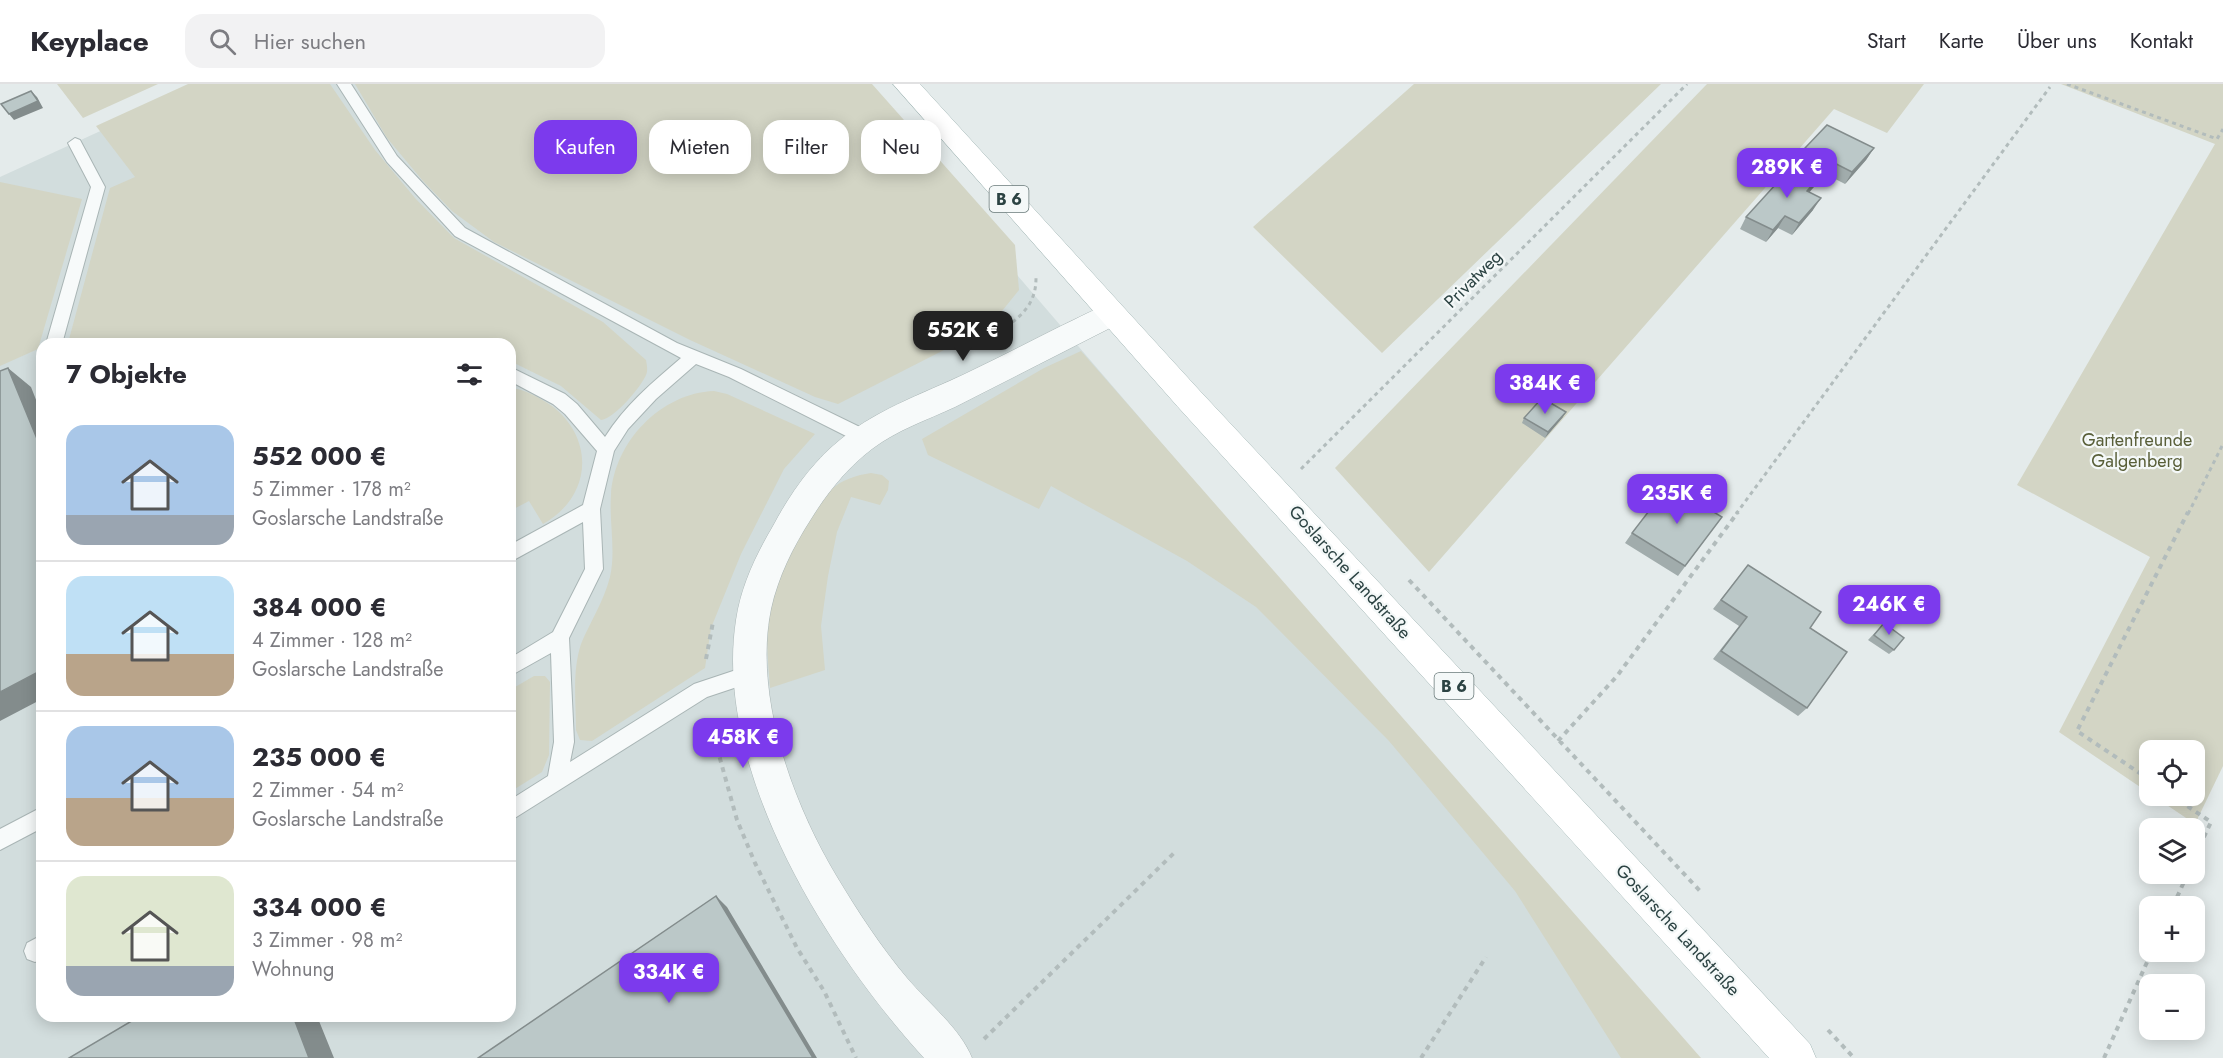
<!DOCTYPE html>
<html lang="de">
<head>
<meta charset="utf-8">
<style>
  body { margin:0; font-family:Jost,sans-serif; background:#f2f2f3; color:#2b2b33; height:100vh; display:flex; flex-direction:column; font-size:22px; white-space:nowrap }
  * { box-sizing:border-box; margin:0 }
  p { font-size:20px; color:#7c7c81 }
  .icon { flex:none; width:33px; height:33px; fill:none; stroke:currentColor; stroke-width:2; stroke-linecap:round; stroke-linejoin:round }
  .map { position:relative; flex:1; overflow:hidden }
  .sheet { position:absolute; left:36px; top:254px; width:480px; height:684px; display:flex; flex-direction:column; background:#fff; border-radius:18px; box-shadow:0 3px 15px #0003 }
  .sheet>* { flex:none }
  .hud { position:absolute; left:534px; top:36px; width:570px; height:54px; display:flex; gap:12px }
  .controls { position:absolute; left:2139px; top:656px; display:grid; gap:12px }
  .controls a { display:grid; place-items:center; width:66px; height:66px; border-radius:12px; background:#fff; box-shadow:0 3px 15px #0003; font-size:30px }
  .price { position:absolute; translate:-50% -51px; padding:0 14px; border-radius:12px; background:#7c3aed; color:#fff; font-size:20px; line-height:39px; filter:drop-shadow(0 2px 3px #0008) }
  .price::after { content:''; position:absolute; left:50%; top:36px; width:18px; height:14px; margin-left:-9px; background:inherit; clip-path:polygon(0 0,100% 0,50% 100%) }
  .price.active { background:#222; color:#fff }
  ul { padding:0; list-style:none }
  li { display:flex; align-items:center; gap:18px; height:150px; padding:0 30px }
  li+li { border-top:2px solid #e1e1e2 }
  li span { display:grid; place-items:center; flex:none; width:168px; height:120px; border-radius:18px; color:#555 }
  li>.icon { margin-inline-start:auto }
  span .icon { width:72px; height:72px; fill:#fffc; stroke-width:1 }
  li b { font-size:26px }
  h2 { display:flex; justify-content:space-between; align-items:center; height:72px; padding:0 30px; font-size:26px }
  .tag { padding:0 21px; border-radius:18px; background:#fff; box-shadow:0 3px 15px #0003; font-size:21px; line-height:54px }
  .tag.active { background:#7c3aed; color:#fff }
  header { display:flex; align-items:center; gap:36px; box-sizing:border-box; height:84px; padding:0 30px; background:#fff; border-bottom:2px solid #e1e1e2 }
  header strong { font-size:28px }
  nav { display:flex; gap:33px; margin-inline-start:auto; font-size:21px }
  .search { width:420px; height:54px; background:#f2f2f3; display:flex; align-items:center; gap:15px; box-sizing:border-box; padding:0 21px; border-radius:18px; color:#7c7c81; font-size:22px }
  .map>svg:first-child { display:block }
  .built { fill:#d2dddd; fill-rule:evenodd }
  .green { fill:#d3d5c5 }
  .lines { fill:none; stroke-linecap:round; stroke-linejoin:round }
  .lane-casing { stroke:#a9b5b5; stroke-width:2 }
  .street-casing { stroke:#a9b5b5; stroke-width:1 }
  .primary-casing { stroke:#a3b7b6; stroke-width:1 }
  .path-far1 { stroke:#b2bcbc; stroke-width:3; stroke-dasharray:4 4; stroke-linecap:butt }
  .path { stroke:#b2bcbc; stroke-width:4; stroke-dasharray:5 5; stroke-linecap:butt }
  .lane { fill:#f7fafa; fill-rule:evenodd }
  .street { fill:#f7fafa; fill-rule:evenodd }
  .primary { fill:#fff; fill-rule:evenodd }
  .wall { fill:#a1acac }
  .shaded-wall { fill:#838c8c }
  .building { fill:#bbc8c8; stroke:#838c8c; stroke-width:1.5 }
  .labels { text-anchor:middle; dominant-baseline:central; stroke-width:4.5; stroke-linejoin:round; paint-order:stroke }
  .shield { fill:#f4f8f8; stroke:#687979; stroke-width:1.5 }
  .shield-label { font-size:16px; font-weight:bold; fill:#2c4343 }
  .street-label { font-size:18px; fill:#2c4343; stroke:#f4f8f8 }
  .park-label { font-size:18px; fill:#595f39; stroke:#f4f8f8 }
</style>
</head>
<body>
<header>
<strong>Keyplace</strong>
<div class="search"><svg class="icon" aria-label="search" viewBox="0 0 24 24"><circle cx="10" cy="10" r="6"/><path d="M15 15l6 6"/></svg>Hier suchen</div>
<nav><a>Start</a><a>Karte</a><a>Über uns</a><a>Kontakt</a></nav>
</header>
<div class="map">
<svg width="2223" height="974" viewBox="0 0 2223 974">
  <rect width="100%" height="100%" fill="#e4ebeb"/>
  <path class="built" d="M203 0H853L1690 974H0V93ZM42 260H510V932H42Z"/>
  <path class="green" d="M57 0H158L83 34Z
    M188 0H330L375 66 415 114 454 154 603 238 646 276C647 282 648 286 646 291 641 303 614 335 601 336L561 302 510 277V260L68 259 110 104 135 93 96 42Z
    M355 0H872L1015 161 1019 206 998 232 995 240 838 320 815 313 690 256 494 158 452 127 423 97 387 54Z
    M1414 0H1661L1382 269 1253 143Z
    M1707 0H1924L1887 49 1834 25 1429 488 1335 384Z
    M2061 0H2223V682L2195 740 2152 711H2194V666H2150L2149 709 2059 648 2150 473 2017 401 2215 60Z
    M0 98 82 115 38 265 0 282Z
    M1081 267 1701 974H1621L1515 807 1389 657 1256 523 1187 477 1051 402 1039 425 928 371 922 355 1044 284Z
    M510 304C525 305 540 314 552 322 596 356 591 413 543 440L529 417 510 427Z
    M714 307 727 310 815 350 784 385 741 470 711 544 705 584 592 657 580 656 576 646C576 618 572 587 581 560 590 538 604 517 610 493 616 466 609 439 611 411 614 358 661 309 714 307Z
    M871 389 882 391 889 397 888 406 880 421 851 413 837 448 828 492 821 542 825 586 770 604C768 575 764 545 772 517 781 482 806 433 830 407 840 396 857 391 871 389Z
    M534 592H545L550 598 549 671 542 688 510 708V606Z"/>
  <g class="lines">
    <g class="lane-casing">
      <path id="lane" d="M337 0H351L397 72 465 144 677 259 741 285 870 348 872 353 870 358 864 360 858 358 729 293 696 280 656 315 628 345 614 367 600 425 603 485 569 554 574 658 570 678 694 600 751 581 758 584 760 590 758 596 707 613 510 737V716L548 692 554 658 551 569 510 592V574L553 548 585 485 583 438 510 478V461L583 421 597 367 565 330 553 320 510 297V283L565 310 577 320 605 353C625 321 653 298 681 274L455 152 387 78Z
        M75 54 80 56 105 103 62 260H46L91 103 68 59Z
        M42 723V744L0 766V745Z
        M42 851V875L35 878 27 875 24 867 27 859Z"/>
    </g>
    <g class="street-casing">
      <path id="street" d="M1112 219 1122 222 1126 230 1122 238C1066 266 1011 295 955 323 927 336 897 346 872 365 847 384 827 409 811 435 793 463 778 493 771 525 753 612 793 720 837 793 858 828 881 863 907 894 929 920 960 944 972 974H924C827 868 713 685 736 536 741 502 756 471 773 442 790 410 812 378 841 355 880 323 931 307 975 285 1004 271 1033 256 1061 242 1078 234 1094 225 1112 219Z"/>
    </g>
    <g class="primary-casing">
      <path id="primary" d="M893 0H920L1200 307 1810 960 1816 974H1769L1178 323Z"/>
    </g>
    <path class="path-far1" d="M2067 0 2217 55 2223 45
      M1006 243C1024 230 1036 218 1036 194
      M1301 385 1687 0
      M1736 430 2050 3
      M2188 430 2223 360"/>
    <path class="path" d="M1409 496 1701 808
      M706 575 713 538
      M709 635 737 736 755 779 797 864 824 907 856 974
      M1558 657 1617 592 1738 428
      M2150 696 2077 647 2188 428
      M2171 711 2211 738 2194 774
      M2173 822 2188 789
      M1828 946 1854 974
      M984 955 1176 767
      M1421 974 1486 873
      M2104 974 2152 867"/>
    <use href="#lane" class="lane"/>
    <use href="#street" class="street"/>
    <use href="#primary" class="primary"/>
  </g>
  <path class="wall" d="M1805 64H1874L1866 76 1845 100 1798 76Z
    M1821 91 1809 108 1813 126 1792 151 1778 144 1766 158 1740 145 1746 133Z
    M1563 333 1545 354 1522 339 1524 334Z
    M1722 433 1678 492 1625 459 1632 449Z
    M1740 491 1810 544 1807 624 1798 632 1713 575 1739 542 1713 525Z
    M1884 539 1894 566 1889 570 1868 556Z"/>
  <path class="shaded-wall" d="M31 7 37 13 43 24 14 36 9 30Z
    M1874 64 1866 76 1845 100 1852 88Z
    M1821 91 1814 103 1800 119 1807 107Z
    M1821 114 1813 126 1792 151 1799 139Z
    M1785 132 1778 144 1766 158 1773 146Z
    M8 284 31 303 42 331V367Z
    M1566 328 1563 333 1545 354 1548 348Z
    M42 586V615L0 637V608Z
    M716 812 727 823 817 974H813Z
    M293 932H317L334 974H309Z"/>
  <path class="building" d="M31 7 38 17 9 30 1 20Z
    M1827 41 1874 64 1852 88 1805 64Z
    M1795 79 1821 91 1807 107 1821 114 1799 139 1785 132 1773 146 1746 133Z
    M8 284 42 367V586L0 608V287Z
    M1542 314 1566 328 1548 348 1524 334Z
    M1669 401 1722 433 1685 482 1632 449Z
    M1748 481 1821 528 1810 544 1847 568 1807 624 1721 567 1747 533 1721 516Z
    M1884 539 1904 554 1894 566 1874 551Z
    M716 812 813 974H478Z
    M140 932H293L309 974H69Z"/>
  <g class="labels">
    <g class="shield">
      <rect x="989.5" y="102" width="39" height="26" rx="4.5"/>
      <rect x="1434.5" y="589" width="39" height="26" rx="4.5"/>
    </g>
    <g class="shield-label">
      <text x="1009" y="115">B 6</text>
      <text x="1454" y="602">B 6</text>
    </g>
    <g class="street-label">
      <text transform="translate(1473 195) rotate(-45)">Privatweg</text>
      <text transform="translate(1350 488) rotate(48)">Goslarsche Landstraße</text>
      <text transform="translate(1678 846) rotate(47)">Goslarsche Landstraße</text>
    </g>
    <g class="park-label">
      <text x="2137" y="356">Gartenfreunde<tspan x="2137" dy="21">Galgenberg</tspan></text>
    </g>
  </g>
</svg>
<div class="controls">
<a><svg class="icon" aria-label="locate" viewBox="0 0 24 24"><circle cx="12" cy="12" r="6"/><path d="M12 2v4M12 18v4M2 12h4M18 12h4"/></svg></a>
<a><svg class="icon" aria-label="layers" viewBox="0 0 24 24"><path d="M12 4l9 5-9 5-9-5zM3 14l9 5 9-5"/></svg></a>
<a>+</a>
<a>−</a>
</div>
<b class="price" style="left:1787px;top:115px">289K €</b>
<b class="price active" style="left:963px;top:278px">552K €</b>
<b class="price" style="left:1545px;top:331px">384K €</b>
<b class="price" style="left:1677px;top:441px">235K €</b>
<b class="price" style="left:1889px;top:552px">246K €</b>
<b class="price" style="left:743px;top:685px">458K €</b>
<b class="price" style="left:669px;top:920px">334K €</b>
<div class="hud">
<a class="tag active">Kaufen</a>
<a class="tag">Mieten</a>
<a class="tag">Filter</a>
<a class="tag">Neu</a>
</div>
<section class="sheet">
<h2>7 Objekte<svg class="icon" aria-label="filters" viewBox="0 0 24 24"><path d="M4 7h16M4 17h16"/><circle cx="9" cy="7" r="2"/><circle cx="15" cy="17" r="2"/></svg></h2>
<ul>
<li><span style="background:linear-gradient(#a9c7e8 75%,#9aa5b1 0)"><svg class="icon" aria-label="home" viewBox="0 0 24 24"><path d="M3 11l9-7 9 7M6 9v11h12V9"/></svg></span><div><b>552 000 €</b><p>5 Zimmer · 178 m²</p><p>Goslarsche Landstraße</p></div></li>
<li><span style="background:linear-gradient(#bfe0f5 65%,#b9a48a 0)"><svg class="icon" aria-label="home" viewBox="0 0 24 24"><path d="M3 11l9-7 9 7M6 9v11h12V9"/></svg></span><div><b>384 000 €</b><p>4 Zimmer · 128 m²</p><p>Goslarsche Landstraße</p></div></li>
<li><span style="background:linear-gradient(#a9c7e8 60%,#b9a48a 0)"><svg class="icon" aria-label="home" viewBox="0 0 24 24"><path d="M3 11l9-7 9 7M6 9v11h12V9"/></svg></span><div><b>235 000 €</b><p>2 Zimmer · 54 m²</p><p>Goslarsche Landstraße</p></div></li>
<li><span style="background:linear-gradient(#dfe7d0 75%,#9aa5b1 0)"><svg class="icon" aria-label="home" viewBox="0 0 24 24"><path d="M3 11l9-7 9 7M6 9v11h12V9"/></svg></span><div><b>334 000 €</b><p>3 Zimmer · 98 m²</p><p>Wohnung</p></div></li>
</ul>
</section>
</div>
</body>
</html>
